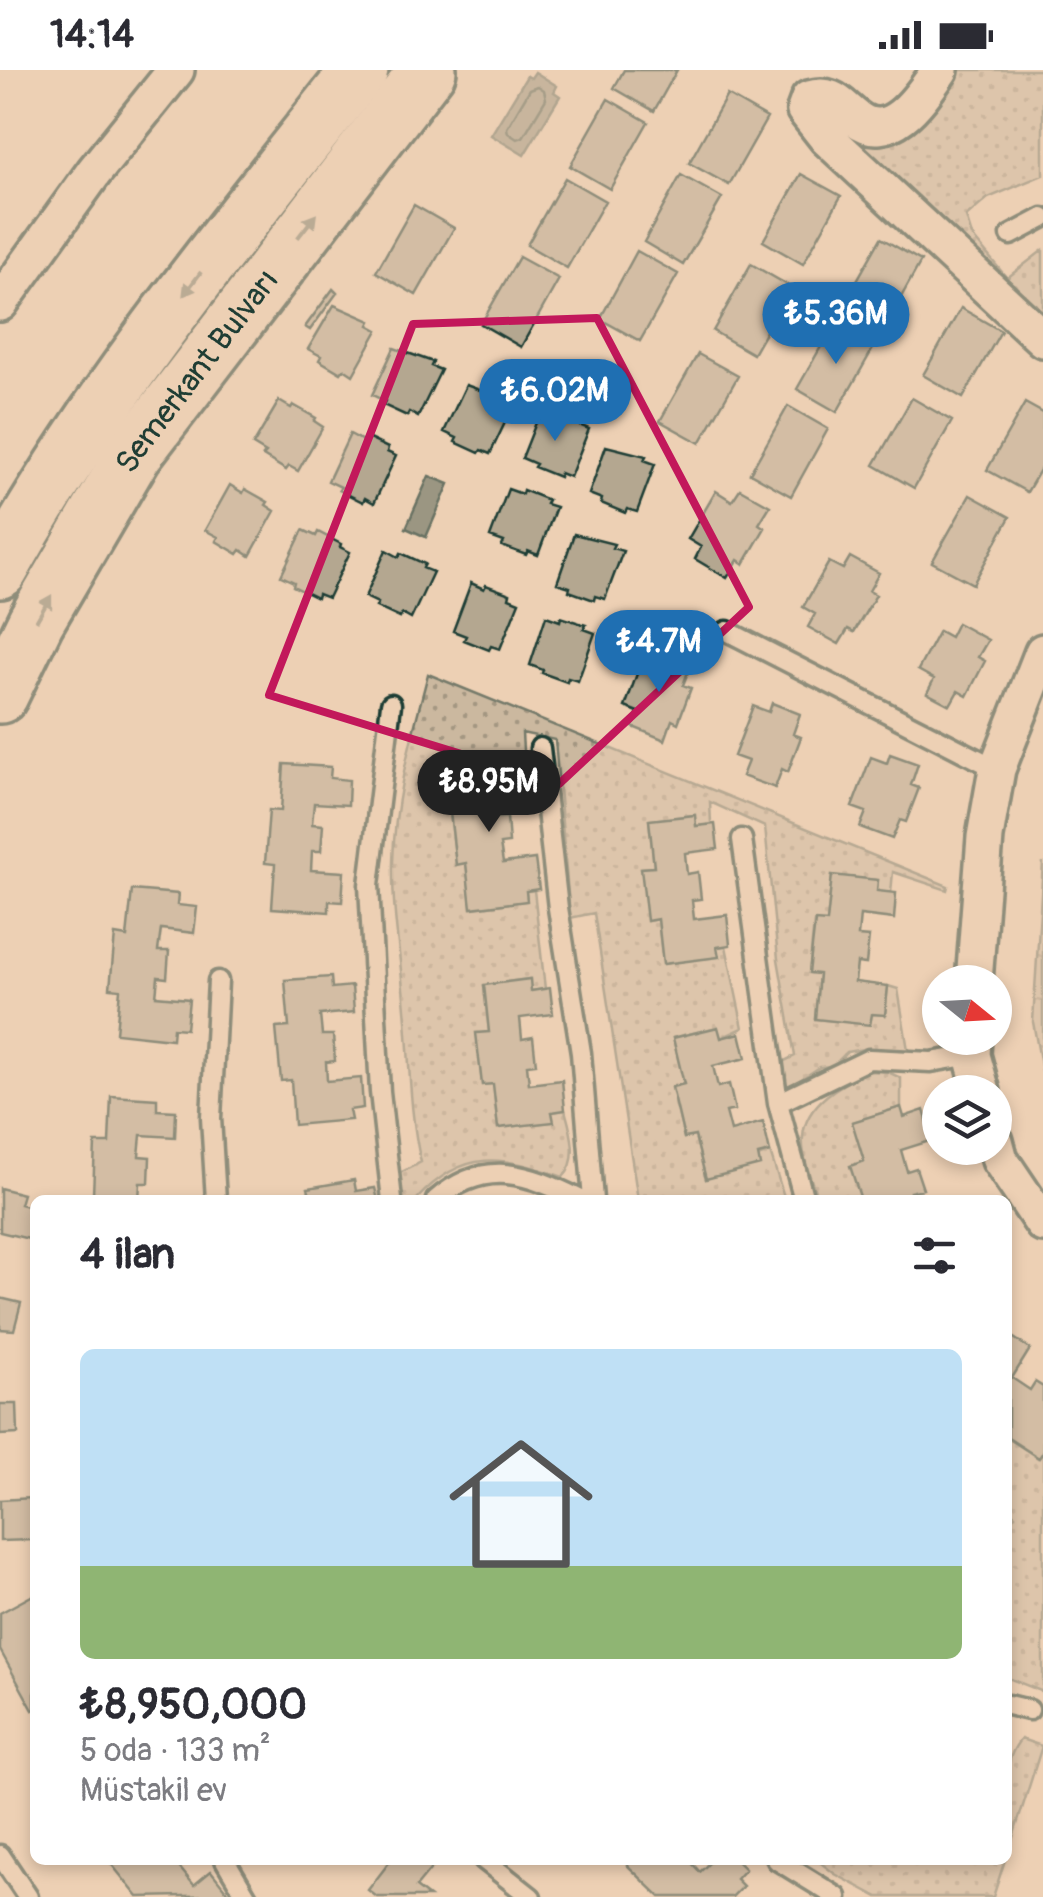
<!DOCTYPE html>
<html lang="tr">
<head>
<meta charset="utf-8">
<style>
  body { margin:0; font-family:Pangolin,sans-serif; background:#f7f7f7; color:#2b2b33; height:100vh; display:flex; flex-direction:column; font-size:38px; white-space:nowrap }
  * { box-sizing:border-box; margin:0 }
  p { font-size:32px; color:#7c7c81 }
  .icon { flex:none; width:55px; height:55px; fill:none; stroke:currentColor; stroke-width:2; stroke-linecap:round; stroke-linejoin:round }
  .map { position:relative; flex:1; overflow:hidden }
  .drawer { position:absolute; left:30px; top:1125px; width:982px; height:670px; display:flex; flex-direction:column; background:#fff; border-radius:15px; box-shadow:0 5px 15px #0003 }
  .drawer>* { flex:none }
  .needle { width:65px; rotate:108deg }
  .fabs { position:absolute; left:922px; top:895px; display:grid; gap:20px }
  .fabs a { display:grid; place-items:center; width:90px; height:90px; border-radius:50%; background:#fff; box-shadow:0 5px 15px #0003; font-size:50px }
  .price { position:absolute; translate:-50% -85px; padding:0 22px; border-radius:35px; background:#1f6fb2; color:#fff; font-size:32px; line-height:65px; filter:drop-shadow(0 2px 5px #0008) }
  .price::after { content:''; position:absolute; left:50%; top:60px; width:30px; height:22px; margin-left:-15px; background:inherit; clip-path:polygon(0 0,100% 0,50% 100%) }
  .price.active { background:#222; color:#fff }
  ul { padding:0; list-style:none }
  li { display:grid; align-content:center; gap:20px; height:530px; padding:0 50px }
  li+li { border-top:2px solid #e1e1e2 }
  li span { display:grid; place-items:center; height:310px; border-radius:15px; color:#555 }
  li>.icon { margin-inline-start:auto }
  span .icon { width:180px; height:180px; fill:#fffc; stroke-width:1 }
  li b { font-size:42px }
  h2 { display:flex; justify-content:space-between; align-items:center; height:120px; padding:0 50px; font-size:42px }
  .status { display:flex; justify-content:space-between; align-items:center; height:70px; padding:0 50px; background:#fff; direction:ltr }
  .status svg { height:28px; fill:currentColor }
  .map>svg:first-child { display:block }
  .grass { fill:url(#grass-dots); stroke:#757a6a; stroke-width:2.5 }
  .forest { fill:url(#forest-crowns); stroke:#757a6a; stroke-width:2.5 }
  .water { fill:#9b9682; stroke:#697263; stroke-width:2.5 }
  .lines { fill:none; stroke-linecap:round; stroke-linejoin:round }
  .shore { stroke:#516153; stroke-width:2.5 }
  .building { fill:#b4a790; stroke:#1f3d34; stroke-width:2.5 }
  .service-casing { stroke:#1f3d34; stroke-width:25 }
  .minor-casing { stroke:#1f3d34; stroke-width:42 }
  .primary-casing { stroke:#1f3d34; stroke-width:62 }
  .service { stroke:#edd0b4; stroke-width:18 }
  .minor { stroke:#edd0b4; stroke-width:35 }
  .primary { stroke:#edd0b4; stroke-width:55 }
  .oneway { fill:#7c7f6e }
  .marked { fill:none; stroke:#c2185b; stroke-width:8; stroke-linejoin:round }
  .labels { text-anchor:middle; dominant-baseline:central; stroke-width:8; stroke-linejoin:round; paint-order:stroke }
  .street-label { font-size:32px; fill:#1f3d34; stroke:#edd0b4 }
</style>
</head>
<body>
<div class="status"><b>14:14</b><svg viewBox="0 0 49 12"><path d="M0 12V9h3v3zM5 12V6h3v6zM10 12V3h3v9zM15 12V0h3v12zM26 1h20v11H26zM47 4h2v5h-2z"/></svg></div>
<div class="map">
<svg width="1043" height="1827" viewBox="0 0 1043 1827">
  <defs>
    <pattern id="grass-dots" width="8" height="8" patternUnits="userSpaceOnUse" patternTransform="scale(2.5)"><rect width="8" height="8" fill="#cbb89f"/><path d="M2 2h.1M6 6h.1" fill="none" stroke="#a49782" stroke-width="1.8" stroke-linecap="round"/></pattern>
    <pattern id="forest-crowns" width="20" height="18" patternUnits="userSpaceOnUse" patternTransform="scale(2.5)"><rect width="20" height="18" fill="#cbb89f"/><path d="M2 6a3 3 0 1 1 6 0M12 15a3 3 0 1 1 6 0" fill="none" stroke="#a49782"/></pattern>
  </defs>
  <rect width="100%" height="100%" fill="#edd0b4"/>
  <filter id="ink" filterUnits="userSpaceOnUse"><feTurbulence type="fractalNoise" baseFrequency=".01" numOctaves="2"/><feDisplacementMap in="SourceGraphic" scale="20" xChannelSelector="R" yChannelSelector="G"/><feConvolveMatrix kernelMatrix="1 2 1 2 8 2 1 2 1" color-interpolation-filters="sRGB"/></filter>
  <g filter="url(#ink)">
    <path class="grass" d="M945 0H1043V105L988 128 966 147 972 166 1007 208 1043 180V249L828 44 875 72 886 74 903 63Z
      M428 604 948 816 947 820 893 802 891 823 877 821 878 810 832 806 827 852H814L809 903 819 904 815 949 870 954 872 944 885 945 888 916 898 919 909 986 863 979 847 982 833 996 820 997 789 1017 783 1013 778 994 795 986 778 889 765 757 710 732 711 754 696 756 694 745 649 750 654 797 642 798 648 851 658 849 663 893 718 887 717 877 726 876 743 958 721 968 717 957 673 968 684 1014 672 1018 684 1068 695 1066 706 1109 770 1082 785 1130H638L594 843 570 848 555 670 522 663 524 698 504 700 503 689 458 694 462 741 450 743 456 794 466 793 472 838 526 831V821L534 820 545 919 531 921 529 909 484 915 489 962 477 964 482 1015 493 1014 498 1058 553 1052 552 1042 565 1040C571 1061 580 1091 563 1107 503 1086 464 1077 416 1130H403L398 1104 421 1092C409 1042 410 990 405 939 401 891 392 842 393 793 394 728 412 666 428 604Z
      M869 1001 888 1002 901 1008V1037L853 1052 864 1091 861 1130H818C812 1111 801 1086 803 1067 805 1033 842 1013 869 1001Z
      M1008 1368 1038 1388 1043 1382V1622L1008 1608V1454L1015 1445 1008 1438Z
      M1021 1669 1042 1676 1008 1783C1007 1750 997 1695 1021 1669Z
      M817 1790H1005L993 1827H878L835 1804Z"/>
    <path class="forest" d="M1043 792V1006L1033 952Z"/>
    <path class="water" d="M535 2 557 16 554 22 560 26 524 85 491 65 527 6 531 8Z
      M429 406 449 414 426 467 406 458Z"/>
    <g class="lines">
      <path class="shore" d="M538 16 544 20 546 29 523 67 517 69 508 63 507 58 530 19Z"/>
    </g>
    <path class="building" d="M624 0H677L654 41 614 18Z
      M727 25 767 48 729 115 689 93Z
      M608 29 648 52 610 119 570 96Z
      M801 104 841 126 803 194 763 171Z
      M681 105 722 128 683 195 644 172Z
      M565 108 605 131 567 198 527 175Z
      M414 135 454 158 416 225 376 202Z
      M881 168 921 191 884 258 843 235Z
      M637 181 678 204 640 271 600 249Z
      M519 187 559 209 521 277 481 254Z
      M751 194 791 217 753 284 713 261Z
      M333 219 337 223 310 260 305 257Z
      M334 235 371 251 369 255 378 260 353 305 344 299 341 303 319 290 321 286 308 279Z
      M961 238 1001 261 963 328 923 305Z
      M835 252 875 275 837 342 797 319Z
      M394 278 433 292 431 296 441 300 418 347 409 342 407 346 383 335 385 331 372 325Z
      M698 284 738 306 700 373 660 351Z
      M466 315 504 329 502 333 512 338 490 384 481 380 479 383 455 372 457 368 444 362Z
      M912 328 952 351 914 418 874 395Z
      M279 331 291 338 293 335 316 348 314 351 323 357 298 401 289 396 286 400 263 386 266 383 253 375Z
      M1025 333 1043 343V395L1027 422 987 400Z
      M788 336 828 359 791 426 750 403Z
      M541 340 580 352 579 355 589 359 570 407 560 403 559 407 534 397 536 394 522 388Z
      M350 364 363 371 365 367 388 378 387 382 396 386 374 433 365 428 363 432 339 420 341 417 328 411Z
      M606 376 646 386 644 390 655 394 637 442 627 439 625 443 601 433 602 429 589 424Z
      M230 415 243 423 245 419 268 432 266 435 275 441 250 486 241 480 238 484 216 471 218 467 205 460Z
      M508 419 522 424 523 420 548 430 546 434 556 437 538 485 528 481 526 485 502 476 504 472 490 467Z
      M740 419 770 436 759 454 765 458 744 494 738 490 727 508 695 489 701 477 688 469 716 421 732 431Z
      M970 425 1010 447 973 514 932 492Z
      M303 460 316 466 318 462 341 474 340 477 350 482 328 528 318 524 317 528 293 516 294 512 281 506Z
      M574 464 614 474 612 478 623 481 605 529 595 526 594 530 569 521 570 517 557 513Z
      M386 480 399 487 401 483 425 494 423 498 433 502 411 549 402 544 400 548 376 537 378 533 365 527Z
      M850 487 879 503 869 521 876 525 854 562 848 559 839 574 808 557 815 544 803 537 829 492 843 499Z
      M471 513 484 519 486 515 510 524 509 528 519 532 500 579 491 576 489 580 464 570 466 566 453 561Z
      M546 546 560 551 561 547 586 555 584 559 595 563 578 611 568 608 567 612 542 603 543 600 530 595Z
      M957 553 988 570 978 587 985 591 967 626 958 621 950 635 927 623 934 609 918 600 939 561 950 567Z
      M663 584 691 594 683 615 691 618 678 653 672 650 665 670 633 657 638 642 625 637 643 587 660 593Z
      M772 633 800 644 793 664 801 667 788 702 782 699 775 718 742 706 748 691 734 686 753 636 769 642Z
      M890 684 918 694 911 715 919 718 906 752 900 750 892 769 860 757 866 742 852 737 871 687 887 693Z
      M503 689 504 700 524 698 527 723 493 727 495 748 507 747 509 773 500 774 503 793 535 789 539 819 526 821 527 831 471 838 466 793 456 795 450 742 462 741 457 694Z
      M284 694 331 697 330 708 349 710 348 735 314 733 312 754 323 755 321 781H312L311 800 344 802 342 832 329 831V842L272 838 275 794 265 793 269 740 281 741Z
      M695 745 696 756 715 754 718 779 685 783 687 804 698 802 701 829 692 830 694 849 727 845 730 875 717 877 719 887 663 894 658 849 647 851 641 798 654 797 649 750Z
      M832 805 878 810 877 821 896 823 894 849 860 845 858 866 869 867 866 894 857 893 855 912 888 916 885 945 872 944 870 955 815 949 819 904 809 903 815 851 827 852Z
      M132 820 178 824 177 835 197 837 194 863 161 859 158 881H169L167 908 158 907 156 926 189 929 186 959 173 958 172 969 116 963 120 919 110 918 115 865 127 867Z
      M331 907 332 918 352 916 354 942 320 945 322 965H333L335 991 326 992 327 1011 361 1008 363 1038 349 1040 351 1050 294 1055 291 1010 281 1011 276 958 289 957 285 910Z
      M530 909 531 921 550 918 553 944 520 948 522 969 533 967 536 994 527 995 529 1014 562 1010 565 1040 552 1042 554 1052 498 1058 493 1014 482 1015 476 963 489 962 484 915Z
      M718 957 721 968 740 963 746 988 713 996 718 1017 729 1014 735 1040 726 1042 731 1061 763 1052 770 1082 758 1085 760 1095 706 1109 695 1066 684 1068 672 1017 684 1014 673 968Z
      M111 1026 157 1029V1040L176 1041 175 1067 141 1065 139 1086 150 1087 149 1113H140L139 1130H103V1126L93 1125 95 1073H109Z
      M901 1037 904 1047 924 1040 933 1070 901 1080 907 1101 916 1098 923 1119 910 1122 912 1130H861L850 1096 864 1091 852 1052Z
      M354 1110 356 1121 375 1118 378 1130H311L308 1118Z
      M0 1118 23 1124 20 1134 35 1138 29 1169 0 1162Z
      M0 1228 21 1233 14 1260 0 1259Z
      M1008 1264 1030 1279 1012 1308 1030 1320 1035 1312 1043 1317V1382L1039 1388 1008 1368Z
      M0 1334H17L18 1364 0 1365Z
      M32 1428 33 1470 0 1471V1430Z
      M35 1524V1639L33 1640 0 1580V1543Z
      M108 1790H173L194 1815 211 1801 230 1825 138 1827Z
      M391 1790H438L416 1817 429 1827H377L368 1820Z
      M632 1790H689L700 1802 712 1790H736L745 1799 736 1809 743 1816 732 1827H660L627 1795Z"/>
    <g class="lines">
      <g class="service-casing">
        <path id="service" d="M1011 165 1043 148
          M727 561 997 699
          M391 634 369 815 380 1022 392 1130
          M540 678 558 838 581 983 593 1130
          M742 769 778 1033
          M216 1130 211 1048 218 911
          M436 1130C486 1087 528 1104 581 1130
          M804 1130 778 1033 869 989 931 992 972 985
          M1008 1635 1029 1640
          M0 1785 28 1827
          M225 1790 247 1827
          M484 1790 531 1827
          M777 1790 837 1827"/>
      </g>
      <g class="minor-casing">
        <path id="minor" d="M940 0C923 24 891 76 856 48 839 35 833 22 809 29L805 40 827 68 1043 269
          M0 233 94 102 176 0
          M974 912 985 767 997 699 1043 582
          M973 968 972 985 982 1022
          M995 1071 1000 1090 1043 1154"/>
      </g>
      <g class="primary-casing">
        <g id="primary">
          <path d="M0 500C100 320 233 161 360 0"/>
          <path id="s1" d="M0 625 36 551 133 385 428 0"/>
        </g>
      </g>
      <use href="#service" class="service"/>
      <use href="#minor" class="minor"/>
      <use href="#primary" class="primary"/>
    </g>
    <defs><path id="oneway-solid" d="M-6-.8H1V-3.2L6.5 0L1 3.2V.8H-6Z" transform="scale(2.5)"/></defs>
    <g class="oneway">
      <use href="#oneway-solid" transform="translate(307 156) rotate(-52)"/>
      <use href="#oneway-solid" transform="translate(192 214) rotate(127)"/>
      <use href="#oneway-solid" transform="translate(44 538) rotate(-60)"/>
    </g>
  </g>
  <path d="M0 0H1043V1827H0ZM597 248 749 537 559 714 269 625 413 254Z" fill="#edd0b4" fill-opacity=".55" fill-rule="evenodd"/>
  <path class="marked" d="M597 248 749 537 559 714 269 625 413 254Z"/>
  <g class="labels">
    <g class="street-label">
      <text stroke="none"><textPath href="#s1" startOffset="380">Semerkant Bulvarı</textPath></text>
    </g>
  </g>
</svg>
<div class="fabs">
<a><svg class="needle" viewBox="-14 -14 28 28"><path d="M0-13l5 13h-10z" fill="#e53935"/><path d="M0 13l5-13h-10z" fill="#7c7c81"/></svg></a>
<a><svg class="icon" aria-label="layers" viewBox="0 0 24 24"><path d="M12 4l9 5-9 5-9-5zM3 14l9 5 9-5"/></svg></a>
</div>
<b class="price" style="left:836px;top:297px">₺5.36M</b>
<b class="price" style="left:555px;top:374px">₺6.02M</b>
<b class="price" style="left:659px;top:625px">₺4.7M</b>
<b class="price active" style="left:489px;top:765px">₺8.95M</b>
<section class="drawer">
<h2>4 ilan<svg class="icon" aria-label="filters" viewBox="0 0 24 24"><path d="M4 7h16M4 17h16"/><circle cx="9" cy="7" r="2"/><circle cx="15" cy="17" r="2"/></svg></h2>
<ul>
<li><span style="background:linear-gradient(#bfe0f5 70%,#8fb573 0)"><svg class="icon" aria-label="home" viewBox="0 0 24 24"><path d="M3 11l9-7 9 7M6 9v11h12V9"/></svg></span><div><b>₺8,950,000</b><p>5 oda · 133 m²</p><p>Müstakil ev</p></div></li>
</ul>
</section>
</div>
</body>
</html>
